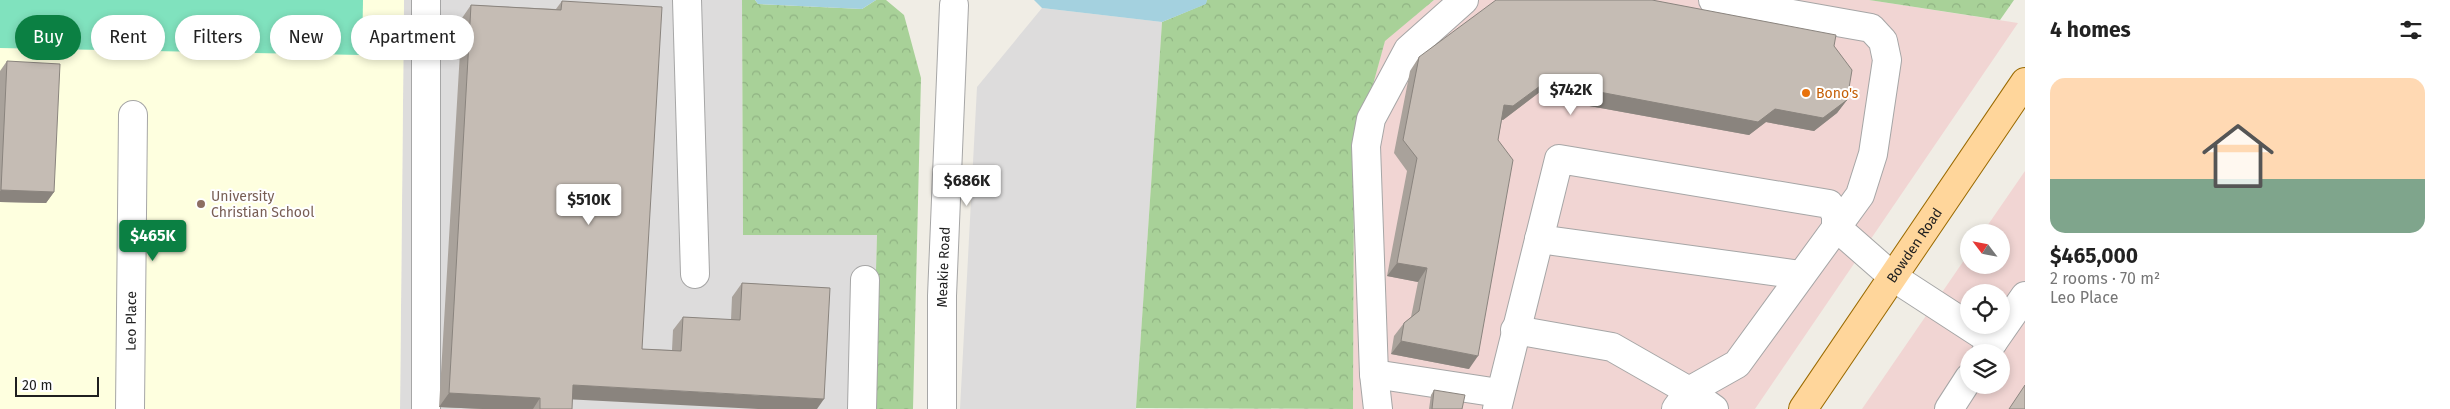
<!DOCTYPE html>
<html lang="en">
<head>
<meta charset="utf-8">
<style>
  body { margin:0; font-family:"Fira Sans",sans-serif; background:#f6f6f6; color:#222; height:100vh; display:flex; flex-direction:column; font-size:19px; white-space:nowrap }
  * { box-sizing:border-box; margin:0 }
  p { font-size:16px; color:#767676 }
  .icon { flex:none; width:28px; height:28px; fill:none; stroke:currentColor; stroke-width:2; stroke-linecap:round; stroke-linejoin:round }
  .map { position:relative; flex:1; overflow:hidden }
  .side { display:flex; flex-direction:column; background:#fff; width:425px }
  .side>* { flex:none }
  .top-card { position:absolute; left:15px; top:15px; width:475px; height:45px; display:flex; gap:10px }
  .needle { width:32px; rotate:302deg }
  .buttons { position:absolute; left:1960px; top:224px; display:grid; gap:10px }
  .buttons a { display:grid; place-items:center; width:50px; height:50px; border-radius:50%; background:#fff; box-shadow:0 2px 8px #0003; font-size:25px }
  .scale { position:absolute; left:15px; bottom:12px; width:84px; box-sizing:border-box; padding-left:5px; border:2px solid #1f1f1f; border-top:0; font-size:14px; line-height:18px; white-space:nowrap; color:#1f1f1f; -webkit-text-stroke:4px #fff; paint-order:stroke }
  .price { position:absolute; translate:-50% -42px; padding:0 11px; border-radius:5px; background:#fff; color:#222; font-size:16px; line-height:32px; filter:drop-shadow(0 1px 2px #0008) }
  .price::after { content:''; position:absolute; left:50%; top:30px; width:15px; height:11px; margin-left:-8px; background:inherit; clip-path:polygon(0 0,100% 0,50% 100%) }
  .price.current { background:#0b8043; color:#fff }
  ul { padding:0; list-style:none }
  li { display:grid; align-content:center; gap:10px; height:265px; padding:0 25px }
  li span { display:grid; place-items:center; height:155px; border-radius:15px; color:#555 }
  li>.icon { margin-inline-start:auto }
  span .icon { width:90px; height:90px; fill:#fffc; stroke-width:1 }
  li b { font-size:21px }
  h2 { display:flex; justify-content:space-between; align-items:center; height:60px; padding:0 25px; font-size:21px }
  .chip { padding:0 18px; border-radius:22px; background:#fff; box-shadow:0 2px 8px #0003; font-size:18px; line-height:45px }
  .chip.current { background:#0b8043; color:#fff }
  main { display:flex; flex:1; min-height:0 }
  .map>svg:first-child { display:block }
  .residential { fill:#dddcdc }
  .commercial { fill:#f1d5d3; fill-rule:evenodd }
  .education { fill:#feffdf }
  .forest { fill:url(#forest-crowns) }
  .pitch { fill:#80e2be }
  .water { fill:#a4d1df }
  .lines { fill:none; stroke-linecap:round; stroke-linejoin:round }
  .minor-casing { stroke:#a6a6a6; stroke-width:30 }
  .major-casing { stroke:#9a6a00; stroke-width:30 }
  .minor { stroke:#fff; stroke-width:28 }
  .major { stroke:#ffd69b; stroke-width:28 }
  .wall { fill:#a9a29b }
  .shaded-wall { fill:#8a847e }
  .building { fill:#c5bcb4; stroke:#8a847e }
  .food-dot { fill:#e8710a; stroke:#fff; stroke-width:2 }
  .education-dot { fill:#8d6e63; stroke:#fff; stroke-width:2 }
  .labels { text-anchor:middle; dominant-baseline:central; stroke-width:4; stroke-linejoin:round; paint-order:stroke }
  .food-label { font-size:14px; fill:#c56008; stroke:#fff; text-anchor:start }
  .education-label { font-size:14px; fill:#785e54; stroke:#fff; text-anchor:start }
  .street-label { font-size:14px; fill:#1f1f1f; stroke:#fff }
</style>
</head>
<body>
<main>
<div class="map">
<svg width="2025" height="409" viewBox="0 0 2025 409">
  <defs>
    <pattern id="forest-crowns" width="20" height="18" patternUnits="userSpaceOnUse" patternTransform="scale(1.25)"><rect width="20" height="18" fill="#a8d198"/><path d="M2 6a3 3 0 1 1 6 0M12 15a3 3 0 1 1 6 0" fill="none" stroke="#90b383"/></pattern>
  </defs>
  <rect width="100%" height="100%" fill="#f0ede5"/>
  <path class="residential" d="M404 0H742L743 235H877L872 409H400Z
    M1042 8 1162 22 1136 409H960L977 87Z"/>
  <path class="commercial" d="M1434 0H1869L2018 23 1755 409H1353L1354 154 1385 40Z
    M2025 171V409H1862L1969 253V265H2001V232H1983ZM1969 292H2001V325H1969ZM1969 352H2001V385H1969Z"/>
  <path class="education" d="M0 0H404L400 409H0Z"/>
  <path class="forest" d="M742 0H755L758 4 862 9 876 0H886L904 15 921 78 913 409H872L877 235H743Z
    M1207 0H1434L1385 41 1354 154 1353 409 1136 408 1162 22 1205 4Z
    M1869 0H2014L2000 20Z"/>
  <path class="pitch" d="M0 0H363L362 55 0 48Z"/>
  <path class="water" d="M755 0H876L862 9 758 4Z
    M1034 0H1207L1206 4 1162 22 1042 8Z"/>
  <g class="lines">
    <g class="minor-casing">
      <g id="minor">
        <path d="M687 0 695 274"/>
        <path d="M1539 239 1801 275"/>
        <path d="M1515 330 1612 347 1689 391 1737 364 1860 195 1873 154 1887 60 1883 41 1871 28 1713 0"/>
        <path d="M1993 342 2025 296"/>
        <path d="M1374 374 1499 393"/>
        <path id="s1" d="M130 409 133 115"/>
        <path d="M426 409V0"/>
        <path d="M862 409 865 280"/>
        <path id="s2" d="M942 409V296L954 5"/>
        <path d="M1378 409 1374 374 1366 146 1371 119 1408 50 1464 0"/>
        <path d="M1497 409 1559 159 1829 204 1836 214V227L1893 277 1993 342 1986 352"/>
        <path d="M1676 409 1689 391 1714 409"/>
        <path d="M1949 409 1969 378"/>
      </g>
    </g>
    <g class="major-casing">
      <g id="major">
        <path id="s3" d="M1803 409 2025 82"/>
      </g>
    </g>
    <use href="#minor" class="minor"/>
    <use href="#major" class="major"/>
  </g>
  <path class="wall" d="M562 1 642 349 672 350 673 330 683 317 731 320 732 297 742 283 830 288 572 399V409H483L439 407 462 18 471 5 556 9Z
    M1834 46 1847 100 1837 113 1814 131 1766 122 1749 135 1584 105 1577 94 1545 88 1503 120 1502 119 1498 140 1469 369 1391 354 1394 336 1404 323 1411 317 1418 282 1387 276 1407 171 1394 153 1410 71 1419 57Z
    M7 61 54 192 46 203 0 202V71Z
    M1434 390 1462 409H1429L1431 395Z"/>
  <path class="shaded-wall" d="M1555 75 1586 81 1577 94 1545 88 1503 120 1495 118 1504 105Z
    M1594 91 1775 109 1847 100 1837 113 1814 131 1766 122 1749 135 1584 105Z
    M1 190 54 192 46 203 0 202V191Z
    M1397 263 1427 268 1418 282 1387 276Z
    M1401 341 1478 356 1469 369 1391 354Z
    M573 385 824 399 817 409H758L564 399Z
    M449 393 540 398 533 409H483L439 407Z"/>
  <path class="building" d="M1496 0H1652L1836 35 1834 46 1852 70 1847 100 1823 118 1775 109 1758 122 1594 91 1586 81 1555 75 1513 106 1504 105 1498 140 1513 160 1478 356 1401 341 1404 323 1419 311 1427 268 1397 263 1417 158 1403 140 1419 57Z
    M562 1 662 7 642 349 681 351 683 317 740 320 742 283 830 288 824 399 573 385 572 409H540V398L449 393 471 5 561 10Z
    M7 61 60 64 54 192 1 190Z
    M2025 385V409H2009Z
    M1434 390 1465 395 1462 409H1432Z"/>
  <circle class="food-dot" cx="1806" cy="93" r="5"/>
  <circle class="education-dot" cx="201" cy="204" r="5"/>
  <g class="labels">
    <g class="food-label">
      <text x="1816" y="93">Bono's</text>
    </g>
    <g class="education-label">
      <text x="211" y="196">University<tspan x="211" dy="16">Christian School</tspan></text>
    </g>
    <g class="street-label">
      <text stroke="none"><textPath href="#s3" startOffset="198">Bowden Road</textPath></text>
      <text stroke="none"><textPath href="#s2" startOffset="142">Meakie Road</textPath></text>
      <text stroke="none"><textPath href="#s1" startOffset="88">Leo Place</textPath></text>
    </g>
  </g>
</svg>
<div class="buttons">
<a><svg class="needle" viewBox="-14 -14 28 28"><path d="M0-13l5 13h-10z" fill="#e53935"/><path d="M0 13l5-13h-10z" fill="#767676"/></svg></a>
<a><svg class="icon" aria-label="locate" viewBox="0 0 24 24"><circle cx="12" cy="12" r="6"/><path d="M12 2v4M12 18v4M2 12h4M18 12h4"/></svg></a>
<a><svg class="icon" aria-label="layers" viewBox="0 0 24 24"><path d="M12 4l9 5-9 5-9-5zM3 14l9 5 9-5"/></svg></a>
</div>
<div class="scale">20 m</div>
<b class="price" style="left:1571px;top:116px">$742K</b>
<b class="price" style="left:967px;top:207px">$686K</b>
<b class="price" style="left:589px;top:226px">$510K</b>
<b class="price current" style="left:153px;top:262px">$465K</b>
<div class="top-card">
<a class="chip current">Buy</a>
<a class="chip">Rent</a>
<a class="chip">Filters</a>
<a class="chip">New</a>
<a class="chip">Apartment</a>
</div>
</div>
<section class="side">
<h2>4 homes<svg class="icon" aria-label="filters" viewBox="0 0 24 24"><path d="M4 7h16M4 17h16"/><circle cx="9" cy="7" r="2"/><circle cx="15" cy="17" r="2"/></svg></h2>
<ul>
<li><span style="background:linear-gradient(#ffd9b3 65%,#7fa58c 0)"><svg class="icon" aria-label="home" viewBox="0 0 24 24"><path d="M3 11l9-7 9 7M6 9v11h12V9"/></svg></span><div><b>$465,000</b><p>2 rooms · 70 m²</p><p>Leo Place</p></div></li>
</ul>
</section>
</main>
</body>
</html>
